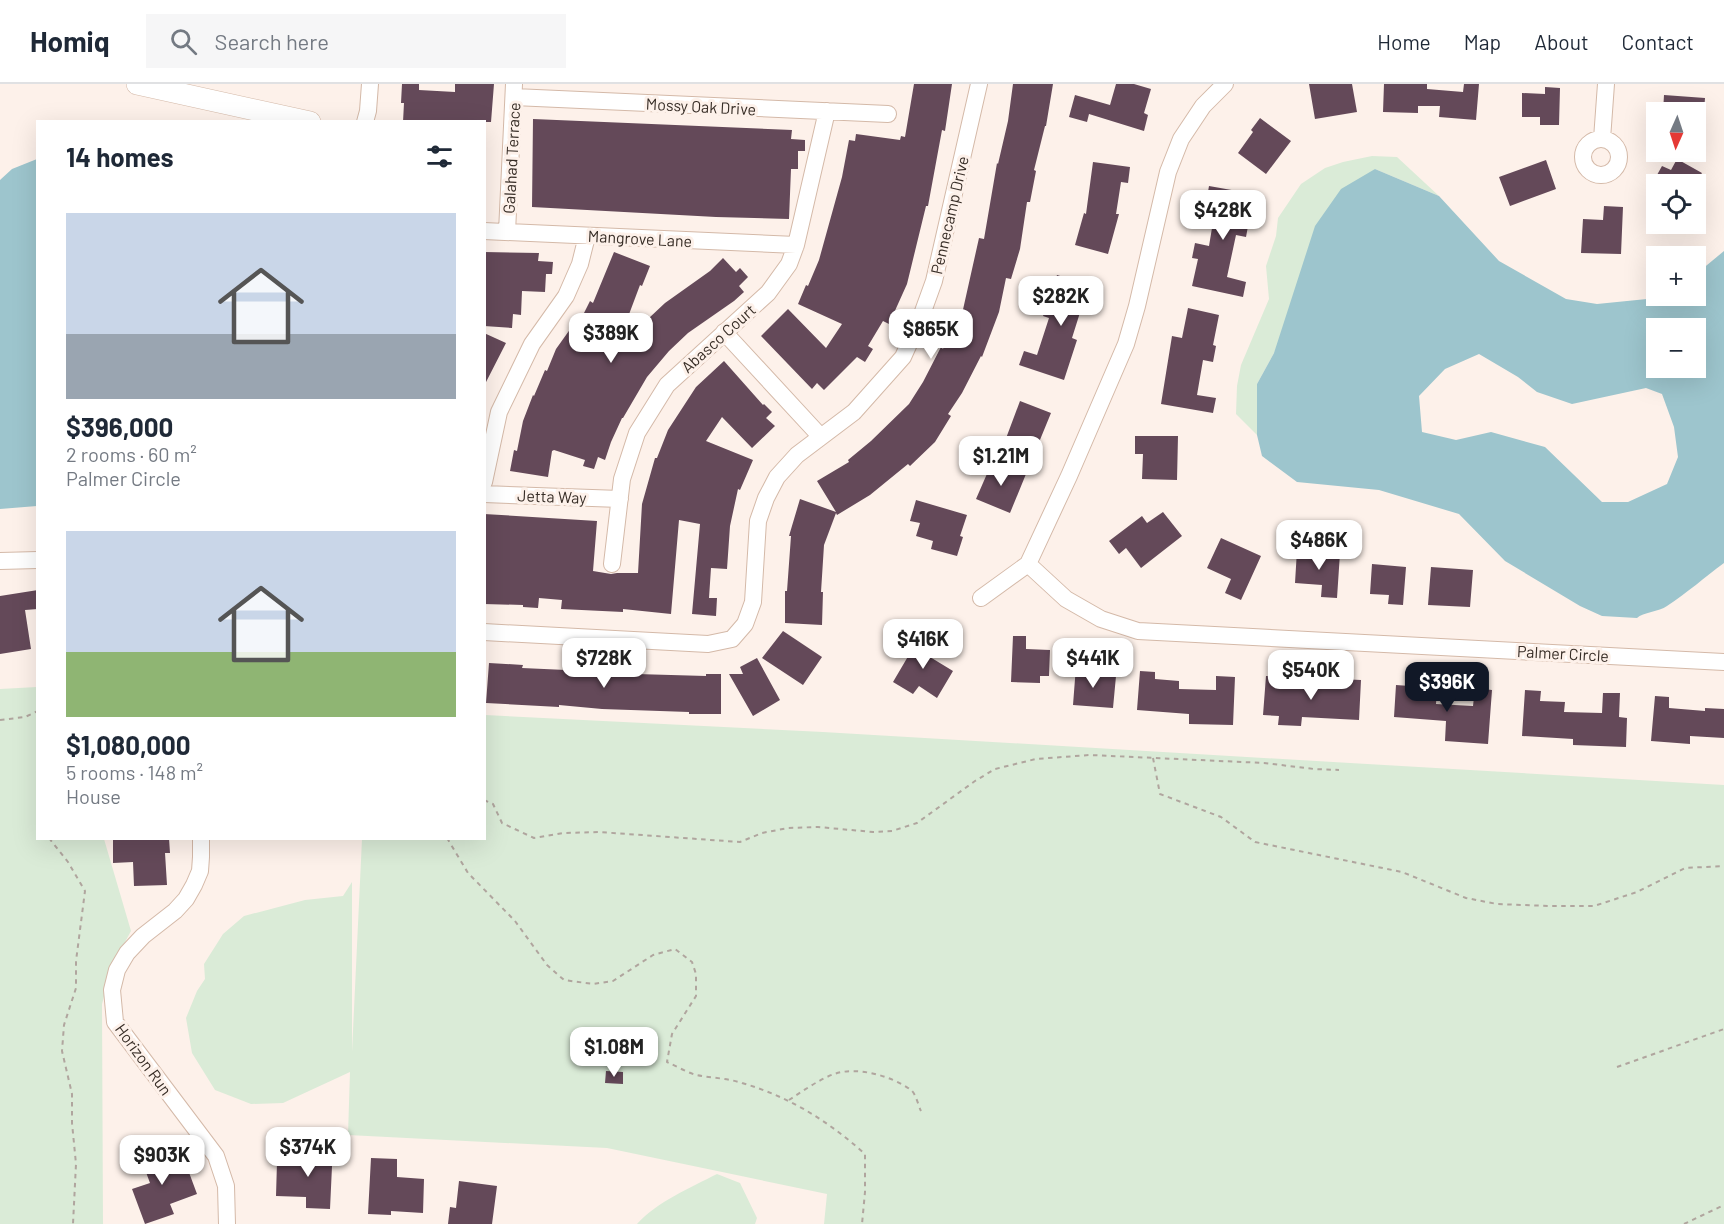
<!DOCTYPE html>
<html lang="en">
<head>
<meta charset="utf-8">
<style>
  body { margin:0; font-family:Barlow,sans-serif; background:#f6f6f7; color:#1f2937; height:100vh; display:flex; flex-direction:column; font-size:22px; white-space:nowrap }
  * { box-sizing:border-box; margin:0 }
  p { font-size:20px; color:#747a83 }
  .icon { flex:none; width:33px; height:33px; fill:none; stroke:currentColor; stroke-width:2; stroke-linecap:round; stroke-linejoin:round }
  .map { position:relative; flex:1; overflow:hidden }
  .sheet { position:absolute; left:36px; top:36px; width:450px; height:720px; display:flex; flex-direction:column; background:#fff; border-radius:0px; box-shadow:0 6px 24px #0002 }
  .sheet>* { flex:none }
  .needle { width:39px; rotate:183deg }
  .controls { position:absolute; left:1646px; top:18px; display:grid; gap:12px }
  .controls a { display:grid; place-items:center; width:60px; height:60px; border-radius:0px; background:#fff; box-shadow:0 6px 24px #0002; font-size:30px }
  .price { position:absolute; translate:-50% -51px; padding:0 14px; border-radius:12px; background:#fff; color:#222; font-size:20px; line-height:39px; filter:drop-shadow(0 2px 3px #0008) }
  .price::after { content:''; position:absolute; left:50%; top:36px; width:18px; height:14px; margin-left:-9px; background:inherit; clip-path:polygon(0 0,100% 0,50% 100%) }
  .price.current { background:#111827; color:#fff }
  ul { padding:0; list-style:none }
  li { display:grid; align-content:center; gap:12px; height:318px; padding:0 30px }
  li span { display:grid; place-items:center; height:186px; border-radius:0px; color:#555 }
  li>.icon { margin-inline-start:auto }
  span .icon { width:108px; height:108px; fill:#fffc; stroke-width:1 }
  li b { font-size:26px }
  h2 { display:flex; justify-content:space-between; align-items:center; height:72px; padding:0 30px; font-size:26px }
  header { display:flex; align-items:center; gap:36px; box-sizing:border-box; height:84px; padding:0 30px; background:#fff; border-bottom:2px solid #e0e1e3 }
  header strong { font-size:28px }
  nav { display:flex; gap:33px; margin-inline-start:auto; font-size:21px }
  .search { width:420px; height:54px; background:#f6f6f7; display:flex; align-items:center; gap:15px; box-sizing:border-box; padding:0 21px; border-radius:0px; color:#747a83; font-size:22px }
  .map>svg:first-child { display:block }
  .green { fill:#daebd7 }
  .water { fill:#9dc5cd; fill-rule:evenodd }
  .building { fill:#644959 }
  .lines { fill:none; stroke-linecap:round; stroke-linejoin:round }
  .minor-casing { stroke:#d4b9a8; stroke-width:18 }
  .tertiary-casing { stroke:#d4b9a8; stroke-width:22 }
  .path { stroke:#b0a59e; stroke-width:2; stroke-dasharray:4.5 4.5; stroke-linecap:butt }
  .minor { stroke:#fff; stroke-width:16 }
  .tertiary { stroke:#fff; stroke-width:21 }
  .labels { text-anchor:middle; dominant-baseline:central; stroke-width:6; stroke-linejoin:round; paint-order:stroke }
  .street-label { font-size:16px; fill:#372d26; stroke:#fdf1ea }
</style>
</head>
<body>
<header>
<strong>Homiq</strong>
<div class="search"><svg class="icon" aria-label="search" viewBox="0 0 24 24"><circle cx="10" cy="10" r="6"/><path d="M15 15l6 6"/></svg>Search here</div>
<nav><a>Home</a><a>Map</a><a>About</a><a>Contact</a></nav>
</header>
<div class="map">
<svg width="1724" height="1140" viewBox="0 0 1724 1140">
  <rect width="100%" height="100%" fill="#fdf1ea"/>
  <path class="green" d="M1372 72 1397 73 1439 112 1375 85 1257 300V351L1236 330 1237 302 1241 281 1269 215 1266 182 1276 152 1278 134 1301 100 1325 84 1343 78Z
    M37 603 38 754 104 755 131 847 112 882 102 920 103 1140H0V605Z
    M485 631 823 648 1724 701V1140H824L827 1110 607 1064 348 1051 350 988 283 1019 251 1020 215 1006 192 969 186 934 197 907 205 895 204 880 223 850 244 832 305 816 343 812 352 798V968L362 755 484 754Z
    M717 1090 740 1099 757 1134 755 1140H637C658 1117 690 1104 717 1090Z"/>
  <path class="water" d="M37 75V422L0 425V96L12 85Z
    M1375 85 1439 112 1499 177 1566 215 1597 220 1647 215 1656 211 1695 212V191L1724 167V479C1705 493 1687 509 1667 522 1659 528 1643 528 1637 534L1602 532 1580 522 1505 477 1459 430 1379 406 1297 398 1262 372 1257 351V300L1274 269 1315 142 1341 105ZM1656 244H1695V284H1656ZM1479 270 1518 293 1537 308 1572 320 1646 304 1662 310 1674 343 1678 373 1667 400 1628 418H1602L1545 363 1491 348 1456 356 1422 348 1419 312 1445 285Z"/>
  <path class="building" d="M402 0H419V6L455 8V0H494L491 38H403L404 19H401Z
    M914 0H952L945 47 942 46 928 122H926L907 200 889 240 883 237 868 262 873 265 865 278 857 273 824 306 817 299 812 305 761 252 788 225 826 264 842 240 798 220 806 201 808 202 819 176 842 93 849 56 855 57 856 50 900 56 901 52 905 53Z
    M1013 0H1053L1046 42H1045L1034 86 1036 87 1030 118H1027L1020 165 1011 195 1006 194 999 228 982 273 981 272 962 309 948 330 951 332 935 358 910 382 908 380 870 411 837 431 836 429 824 461 821 508H823L822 541 785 539V507H787L791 452H789L800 415 836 428 817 397 849 378 848 376 871 357 909 320 923 298 941 263 943 265 957 228 962 230 979 154 984 155 997 79 998 80 1008 37Z
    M1116 0H1134L1151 5 1144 29 1148 31 1144 47 1089 30 1087 38 1069 33 1075 11 1110 21Z
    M1309 0H1352L1357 28 1315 35Z
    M1384 0H1427V5L1463 8 1464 0H1479L1476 36 1439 33 1440 22H1418V29L1383 28Z
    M1545 3 1560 4 1559 41H1540V33H1522V9L1545 10Z
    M1664 11 1705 14 1704 28H1663Z
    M1260 34 1291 57 1266 90 1238 69 1253 48 1251 46Z
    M533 35 792 46 791 55 805 56V67H798V85H791L789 135 716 133 532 123Z
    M1677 75 1702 89 1695 100H1652L1662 82 1671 86Z
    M1546 76 1556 105 1510 122 1499 93Z
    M1093 78 1130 83 1128 99 1121 98 1116 130H1119L1108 170 1075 161 1084 129 1086 130Z
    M1209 102 1254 110 1246 153 1236 151 1227 193 1246 198 1243 213 1192 202 1198 175 1192 174 1195 159 1209 162 1216 120 1206 119Z
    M1604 122 1623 123 1621 170 1581 169 1583 135 1603 136Z
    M484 168 539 169 538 177 553 178 552 190H546L545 208 522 207 521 231 513 230 512 244 484 242Z
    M614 168 650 182 642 202 640 201 616 265 665 219 710 187 723 174 736 188 740 184 748 193 739 202 744 208 734 217 688 249 669 267 647 293 623 334H622L611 358 605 376 598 373 594 385 583 382 585 376 554 366 552 367 548 393 510 387 514 366 517 367 523 337 533 311 534 312 545 286 547 287 556 265 576 237 579 239 590 217 593 219Z
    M1057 191 1103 206 1098 224 1083 219 1072 254 1077 256 1064 296 1019 281 1024 267 1037 271 1049 234 1043 232Z
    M1188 224 1219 231 1213 261 1216 262 1213 278 1203 276 1197 311 1216 314 1213 329 1161 320 1172 252 1182 254Z
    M484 249 506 259 484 302Z
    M724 277 763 321 764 320 772 328 766 334 775 342 752 364 722 333 706 357 753 376 740 406 738 405 730 442 727 485 711 484 709 514H717L716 532 692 530 700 440 679 436 671 530 623 525V528L561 525 562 516 539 514 538 524 523 523V521L484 520V430L597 437 593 487 611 490 617 489H638L642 420 655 374H657L668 346 696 303Z
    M1020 317 1051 329 1035 368 1005 357Z
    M1135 352H1178L1177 396 1142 395 1143 370H1135Z
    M993 376 1026 390 1010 429 976 415Z
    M916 416 967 431 960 452 963 453 957 472 931 465 933 457 916 452 920 439 910 437Z
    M1163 428 1182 452 1141 484 1126 464 1119 470 1109 457 1142 432 1147 439Z
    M1221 454 1261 472 1241 516 1225 509 1231 495 1207 484Z
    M1297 466 1340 469 1337 514 1321 513 1322 501 1295 499Z
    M1372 480 1406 483 1403 521 1388 520 1389 511 1370 510Z
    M1431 483 1473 486 1470 523 1428 521Z
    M38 506V525L25 526 31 565 0 570V512Z
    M783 547 822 573 803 601 762 574Z
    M920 552 937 562 930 573 953 587 937 614 919 602 913 610 893 598Z
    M1013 552H1026V565L1050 566 1049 592H1040V599L1011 598Z
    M757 574 780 616 753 632 729 590H743L740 583Z
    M489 579 523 581 522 584 566 586 567 583 636 586V590L706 592V590H721V630H689V628L602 625 559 621V623L486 619Z
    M1076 582 1091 583 1090 591 1116 592 1113 624 1073 621Z
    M1140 587 1155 588V595L1179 597V605L1216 606V592L1235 593 1233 641 1189 640V630L1137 626Z
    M1266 592 1285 593V600L1338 603 1339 595 1361 596 1359 636 1302 633 1301 642 1278 641 1279 632 1263 631Z
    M1396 601 1437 604 1436 620 1473 622 1475 604 1492 606 1488 660 1445 657 1446 637 1394 633Z
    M1525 606 1541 607 1540 617 1565 618 1564 628 1602 629 1603 609H1620L1619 633 1627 634 1626 663 1573 661V655L1522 652Z
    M1655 612 1669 613V624L1705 627V624L1724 625V654L1690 652V660L1651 657Z
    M113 754H169L170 769H165L167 801 134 802 133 778 113 779Z
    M606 987 623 988V1000L605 999Z
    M312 1060 333 1061 330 1125 306 1124V1113L276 1112 277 1078 311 1080Z
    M164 1064 168 1074 176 1071 181 1085 187 1083 197 1110 170 1120 174 1130 145 1140 132 1105 150 1099 140 1072Z
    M371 1074 397 1075V1093L424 1095 423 1129 391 1127V1131L368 1130Z
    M459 1097 497 1102 492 1140H448L450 1123 456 1124Z"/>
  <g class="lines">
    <g class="minor-casing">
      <path id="minor" d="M514 13 888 30
        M365 38 368 27 370 0
        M1602 55 1606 0
        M1583 73a18 18 0 1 1 36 0a18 18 0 1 1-36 0Z
        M484 147 796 161
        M507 148 514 0
        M724 248 821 353
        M484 398 499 328 532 260 566 212 580 180 587 152
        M484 410 620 415
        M0 477 38 476
        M612 480 622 395 637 349 667 301 768 209 789 180 796 161 827 27
        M1028 480 1066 515 1101 535 1138 547 1724 578
        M981 514 1028 480 1069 392 1126 260 1137 222 1168 88 1181 55 1203 22 1225 0
        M484 548 708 560 732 555 745 540 753 518 758 437 766 414 777 393 797 371 854 328 903 273 921 233 934 197 979 0
        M201 754V773L200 787 194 801 186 815 175 827 143 852 127 869 117 886 112 906 115 938 216 1072 226 1102 227 1140"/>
    </g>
    <g class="tertiary-casing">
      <path id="tertiary" d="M137 0 310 38"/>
    </g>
    <path class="path" d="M0 636 25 633 38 627
      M1153 674 1160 710 1221 733 1255 758 1402 788 1466 814 1497 820 1550 822H1594L1637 808 1685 784 1724 782
      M484 716 493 720 502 739 534 754 564 749 599 748 740 758 762 749 788 744 818 743 873 748 892 747 917 739 975 697 995 685 1036 675 1090 671 1264 679 1314 685 1339 686
      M49 754 68 778 85 807 76 877V904L64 941 62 967 72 1010V1039L76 1080 73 1140
      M447 754 468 789 515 837 547 881 564 896 593 900 613 897 653 871 675 865 692 878 696 890V912L672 950 667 978C676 982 686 988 696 991 711 994 727 994 742 999 790 1013 828 1037 865 1070V1108L862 1140
      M1617 983 1724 945
      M789 1016C803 1007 818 996 834 990 857 982 892 992 911 1006 916 1010 918 1021 921 1027
      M1684 1140 1724 1121"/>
    <use href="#minor" class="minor"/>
    <use href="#tertiary" class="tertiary"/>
  </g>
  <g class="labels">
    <g class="street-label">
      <text transform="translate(701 22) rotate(3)">Mossy Oak Drive</text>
      <text transform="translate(511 74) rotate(-87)">Galahad Terrace</text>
      <text transform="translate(949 131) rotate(-77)">Pennecamp Drive</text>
      <text transform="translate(640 154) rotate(3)">Mangrove Lane</text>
      <text transform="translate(718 254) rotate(-42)">Abasco Court</text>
      <text transform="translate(552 412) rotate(2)">Jetta Way</text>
      <text transform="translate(1563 569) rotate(3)">Palmer Circle</text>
      <text transform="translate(144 975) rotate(54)">Horizon Run</text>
    </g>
  </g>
</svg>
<div class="controls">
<a><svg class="needle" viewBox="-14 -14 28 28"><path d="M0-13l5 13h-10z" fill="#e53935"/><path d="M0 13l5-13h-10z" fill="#747a83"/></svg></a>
<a><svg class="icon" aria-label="locate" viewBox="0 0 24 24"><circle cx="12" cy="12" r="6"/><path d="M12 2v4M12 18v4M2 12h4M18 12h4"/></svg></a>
<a>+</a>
<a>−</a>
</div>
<b class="price" style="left:1223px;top:157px">$428K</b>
<b class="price" style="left:1061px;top:243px">$282K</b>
<b class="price" style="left:931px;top:276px">$865K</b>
<b class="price" style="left:611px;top:280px">$389K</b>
<b class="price" style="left:1001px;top:403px">$1.21M</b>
<b class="price" style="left:1319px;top:487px">$486K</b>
<b class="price" style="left:923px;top:586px">$416K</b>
<b class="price" style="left:604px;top:605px">$728K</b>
<b class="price" style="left:1093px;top:605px">$441K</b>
<b class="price" style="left:1311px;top:617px">$540K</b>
<b class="price current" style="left:1447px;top:629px">$396K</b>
<b class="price" style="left:614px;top:994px">$1.08M</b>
<b class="price" style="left:308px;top:1094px">$374K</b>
<b class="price" style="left:162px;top:1102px">$903K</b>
<section class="sheet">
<h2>14 homes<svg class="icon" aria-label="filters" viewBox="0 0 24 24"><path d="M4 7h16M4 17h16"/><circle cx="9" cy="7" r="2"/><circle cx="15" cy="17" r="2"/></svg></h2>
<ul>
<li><span style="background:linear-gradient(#c9d6e8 65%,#9aa5b1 0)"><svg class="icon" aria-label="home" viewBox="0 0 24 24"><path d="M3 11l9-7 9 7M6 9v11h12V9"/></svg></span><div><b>$396,000</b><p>2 rooms · 60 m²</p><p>Palmer Circle</p></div></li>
<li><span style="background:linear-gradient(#c9d6e8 65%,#8fb573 0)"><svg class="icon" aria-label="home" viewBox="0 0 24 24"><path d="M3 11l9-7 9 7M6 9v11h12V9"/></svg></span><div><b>$1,080,000</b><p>5 rooms · 148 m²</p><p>House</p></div></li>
</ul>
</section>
</div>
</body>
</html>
